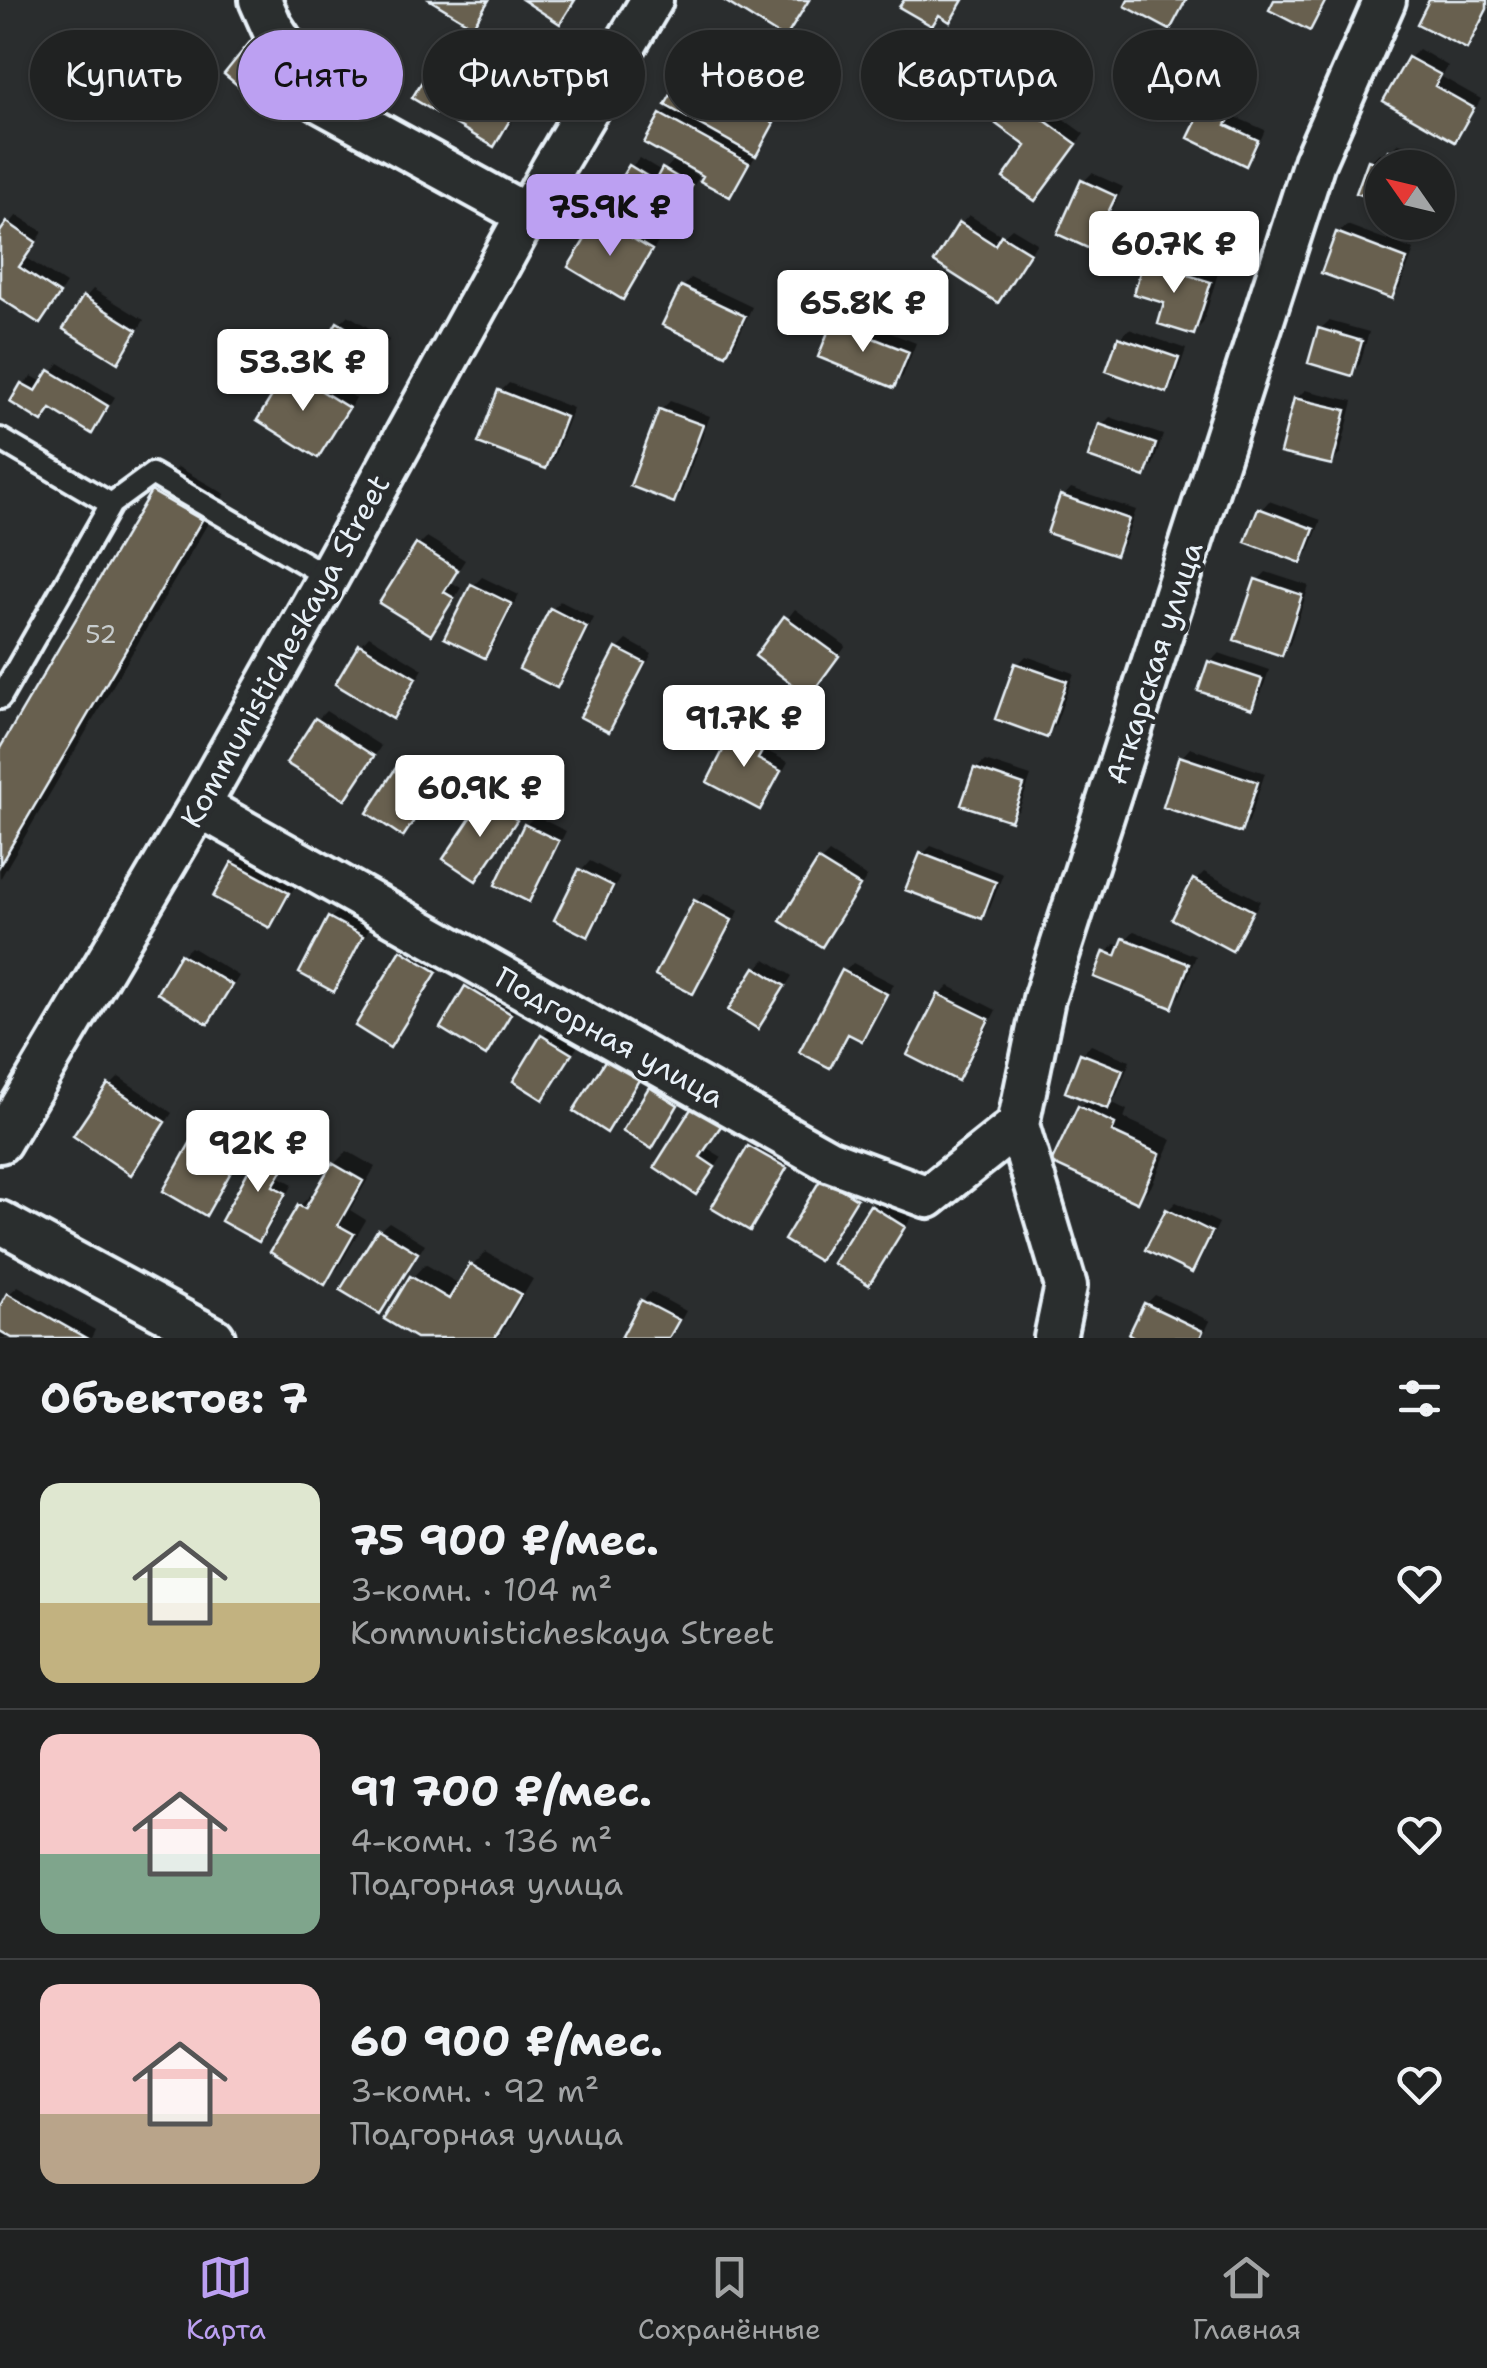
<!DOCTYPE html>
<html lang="ru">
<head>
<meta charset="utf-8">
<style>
  body { margin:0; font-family:"Shantell Sans",sans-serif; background:#282a2a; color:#f1f3f6; height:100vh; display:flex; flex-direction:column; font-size:38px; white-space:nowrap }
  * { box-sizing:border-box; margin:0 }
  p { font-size:32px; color:#a2a4a5 }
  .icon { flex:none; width:55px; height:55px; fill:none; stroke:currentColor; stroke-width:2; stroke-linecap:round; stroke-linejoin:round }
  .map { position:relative; height:1338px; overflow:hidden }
  .panel { display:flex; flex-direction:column; background:#202222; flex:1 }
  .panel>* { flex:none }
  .banner { position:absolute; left:30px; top:30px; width:1428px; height:90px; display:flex; gap:20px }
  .needle { width:65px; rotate:304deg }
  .fabs { position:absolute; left:1365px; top:150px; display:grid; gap:20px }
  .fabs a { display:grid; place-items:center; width:90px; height:90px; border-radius:50%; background:#202222; box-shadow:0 2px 8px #0004,0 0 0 2px #3d3f40; font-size:50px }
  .price { position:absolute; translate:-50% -85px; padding:0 22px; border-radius:10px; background:#fff; color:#222; font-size:32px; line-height:65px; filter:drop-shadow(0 2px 5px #0008) }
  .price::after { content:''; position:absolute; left:50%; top:60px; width:30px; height:22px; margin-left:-15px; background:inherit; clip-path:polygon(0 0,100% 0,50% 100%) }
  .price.current { background:#bca0f2; color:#111 }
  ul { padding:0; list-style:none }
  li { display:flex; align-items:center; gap:30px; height:250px; padding:0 40px }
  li+li { border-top:2px solid #3d3f40 }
  li span { display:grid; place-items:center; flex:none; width:280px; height:200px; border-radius:20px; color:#555 }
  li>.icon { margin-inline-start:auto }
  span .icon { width:120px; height:120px; fill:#fffc; stroke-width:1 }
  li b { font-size:42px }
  h2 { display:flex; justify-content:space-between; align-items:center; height:120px; padding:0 40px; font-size:42px }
  .tag { padding:0 35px; border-radius:45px; background:#202222; box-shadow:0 2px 8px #0004,0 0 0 2px #3d3f40; font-size:35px; line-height:90px }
  .tag.current { background:#bca0f2; color:#111 }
  .tabs { display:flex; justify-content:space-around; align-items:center; height:140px; border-top:2px solid #3d3f40; background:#202222; font-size:28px; color:#a2a4a5 }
  .tabs a { display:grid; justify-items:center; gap:5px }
  .tabs .current { color:#bca0f2 }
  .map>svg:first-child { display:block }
  .shadow { fill:#0007 }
  .building { fill:#676050; stroke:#e8f1f8; stroke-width:2.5 }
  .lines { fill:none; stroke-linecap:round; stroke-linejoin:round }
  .service-casing { stroke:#e8f1f8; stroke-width:28 }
  .minor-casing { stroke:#e8f1f8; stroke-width:48 }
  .service { stroke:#2a2d2e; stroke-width:20 }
  .minor { stroke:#2a2d2e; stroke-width:40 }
  .labels { text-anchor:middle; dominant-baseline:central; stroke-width:9; stroke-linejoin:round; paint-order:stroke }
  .number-label { font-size:25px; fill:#c8cdce }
  .street-label { font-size:30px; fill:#e8f1f8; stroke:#2a2d2e }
</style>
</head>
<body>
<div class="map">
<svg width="1487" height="1338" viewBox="0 0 1487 1338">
  <rect width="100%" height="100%" fill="#2a2d2e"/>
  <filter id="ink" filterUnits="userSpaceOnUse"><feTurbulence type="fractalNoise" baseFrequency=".01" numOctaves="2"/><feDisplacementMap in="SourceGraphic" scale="20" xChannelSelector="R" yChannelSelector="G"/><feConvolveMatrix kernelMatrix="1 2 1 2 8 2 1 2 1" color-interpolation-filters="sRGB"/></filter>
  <g filter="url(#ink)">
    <path class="shadow" d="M1277 0H1328L1318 19 1310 28Z
      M1431 0H1487V14L1475 37 1467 46Z
      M457 38 534 84 507 130 493 144 416 97 443 51Z
      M1419 49 1448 66 1442 77 1481 99 1463 130 1454 139 1410 58Z
      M695 64 781 113 738 185 729 194 706 175 685 163 683 167 699 177 673 219 665 228 631 167 640 158 663 172 676 158 662 115 672 106 686 73Z
      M1224 79 1246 90 1233 116 1265 130 1254 154 1245 163 1191 137 1215 88Z
      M1025 91 1084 134 1035 198 1030 145 1016 100Z
      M1399 143 1432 154 1428 168H1382V200L1359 192 1370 162 1379 153 1388 156Z
      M1092 173 1123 187 1111 212 1122 218 1111 243 1102 252 1083 182Z
      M609 211 659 241 631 288 622 297 600 220Z
      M17 215 43 232 26 258 66 284 48 312 40 321 0 295V236Z
      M969 215 1003 236 1012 228 1037 243 1007 291 998 300 961 224Z
      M1347 225 1414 250 1400 287 1391 296 1338 233Z
      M1154 254 1218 273 1203 323 1194 332 1167 301 1146 262Z
      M691 278 752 307 735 344 726 352 683 287Z
      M93 289 144 320 126 351 117 360 85 298Z
      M843 314 916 343 903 376 894 385 834 323Z
      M348 315 389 340 366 376 358 385 339 324Z
      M1329 321 1369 332 1360 364 1351 373 1320 329Z
      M1129 329 1186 349 1175 381 1167 390 1120 338Z
      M59 363 115 397 100 422 91 430 53 407 42 419 23 385 32 376 44 383Z
      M299 363 356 398 326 446 317 454 290 372Z
      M509 383 573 408 554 457 545 466 500 392Z
      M1305 390 1353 401 1340 454 1332 463 1296 399Z
      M670 401 710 416 682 491 673 500 661 410Z
      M1110 417 1163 435 1153 465 1144 474 1101 426Z
      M178 467 225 494 0 879V753L153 492Z
      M1071 488 1136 510 1124 544 1115 553 1063 497Z
      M1269 501 1321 520 1309 551 1301 560 1261 510Z
      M427 537 465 560 451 582 461 588 439 623 430 632 418 546Z
      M1266 572 1309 586 1290 644 1281 653 1257 581Z
      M482 577 519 595 493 647 485 655 473 586Z
      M560 601 594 618 565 676 556 685 552 610Z
      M795 609 846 646 818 685 758 656Z
      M369 636 423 669 401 707 392 715 361 645Z
      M627 640 652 654 617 720 608 729 583 716 618 649Z
      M1219 653 1269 670 1260 697 1251 706 1210 662Z
      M1026 656 1074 673 1055 726 1047 735 1017 665Z
      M326 711 381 746 354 788 345 797 317 720Z
      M746 720 773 734 765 750 788 762 768 798 759 807 738 729Z
      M1190 748 1265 773 1249 821 1240 830 1182 757Z
      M410 756 443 778 411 825 403 834 401 765Z
      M985 761 1031 776 1019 810 1010 818 976 769Z
      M494 791 523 811 485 869 476 878 485 800Z
      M535 816 566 831 537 890 529 899 526 825Z
      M931 846 1003 874 990 908 981 916 922 855Z
      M829 853 867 877 830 936 821 944 820 862Z
      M243 855 296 884 278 917 269 925 234 864Z
      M590 861 620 877 596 925 587 934 557 918 582 870Z
      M1204 872 1260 901 1240 939 1231 948 1195 881Z
      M704 893 739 911 701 982 692 991 696 902Z
      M339 910 370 927 342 980 334 989 330 919Z
      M1134 931 1196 956 1180 996 1171 1005 1106 953 1115 944 1122 947 1125 940Z
      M412 943 444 962 399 1036 390 1045 403 952Z
      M191 947 239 976 217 1012 208 1021 182 955Z
      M766 959 792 976 766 1017 757 1026 731 1009 757 968Z
      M853 963 894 984 870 1029 862 1038 851 1032 838 1056 829 1065 844 972Z
      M475 979 518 1005 494 1044 486 1053 467 988Z
      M949 986 996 1010 966 1069 958 1078 940 995Z
      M552 1028 579 1044 552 1088 543 1097V1037Z
      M1091 1045 1130 1061 1116 1097 1111 1102 1127 1110 1124 1118 1172 1140 1151 1187 1137 1200 1080 1108 1088 1099 1082 1054Z
      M616 1052 646 1071 616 1121 607 1129 608 1061Z
      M119 1077 172 1113 139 1163 130 1172 110 1086Z
      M660 1080 685 1096 660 1137 652 1146 651 1088Z
      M730 1114 707 1148 722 1157 705 1183 696 1192 657 1166Z
      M204 1131 243 1154 214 1204 206 1213 195 1140Z
      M275 1135 297 1147 280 1177 293 1184 268 1230 259 1239 266 1144Z
      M759 1138 794 1159 758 1219 749 1228 750 1147Z
      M347 1151 375 1167 350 1210 366 1220 338 1268 324 1281 300 1206 313 1192 316 1194 334 1164Z
      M824 1179 864 1190 828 1249 819 1258Z
      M881 1197 912 1217 877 1273 868 1282 872 1206Z
      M1176 1202 1219 1223 1200 1261 1191 1270 1168 1210Z
      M389 1222 425 1244 389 1303 380 1311V1230Z
      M486 1252 533 1279 498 1338H421L412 1278 425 1264 461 1285 472 1266Z
      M18 1286 95 1330 91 1338H0V1311L9 1294Z
      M651 1292 686 1311 671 1338H624L643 1301Z
      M1155 1295 1210 1321 1202 1338H1142L1146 1304Z"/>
    <path class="building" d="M430 0H489L473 26Z
      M523 0H575L560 24Z
      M723 0H809L785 39Z
      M904 0H963L950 22 939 15 932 26 899 7Z
      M1128 0H1186L1170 30 1125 6Z
      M1274 0H1326L1310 31 1269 10Z
      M1429 0H1487V9L1467 49 1417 24Z
      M263 26 305 62 265 108 224 74Z
      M441 50 523 98 494 147 412 98Z
      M1408 57 1441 75 1435 86 1474 108 1455 142 1383 101Z
      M684 72 774 123 756 156 665 105Z
      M1213 87 1239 99 1226 125 1258 140 1246 166 1188 138Z
      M1014 98 1077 144 1035 201 1003 178 1026 146 996 124Z
      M660 114 749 163 730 197 700 181 703 176 644 143Z
      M1388 150 1425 163 1423 168H1382V202L1356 193 1368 160 1383 165Z
      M629 165 655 181 662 168 692 186 665 231 609 197Z
      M1081 180 1116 196 1104 221 1115 227 1103 255 1057 234Z
      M598 218 652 250 623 300 568 267Z
      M7 222 36 242 19 267 60 294 40 324 0 298V232Z
      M959 222 995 245 1001 235 1030 253 998 303 934 262Z
      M1336 232 1407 259 1392 299 1321 273Z
      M1143 261 1211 282 1194 335 1158 324 1164 303 1134 294Z
      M681 286 745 316 726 355 662 325Z
      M83 296 137 330 118 363 63 329Z
      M337 322 382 349 358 388 314 361Z
      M832 322 909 352 894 388 818 357Z
      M1318 328 1362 341 1352 376 1308 363Z
      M1118 337 1179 358 1167 393 1106 371Z
      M49 370 108 406 92 434 51 409 42 422 10 402 21 383 36 391Z
      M288 370 349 408 318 458 257 420Z
      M498 390 566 417 546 469 478 443Z
      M1294 398 1346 410 1332 465 1280 453Z
      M659 409 703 425 674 503 630 486Z
      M1099 424 1156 444 1145 477 1088 457Z
      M151 491 202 520 0 865V748Z
      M1060 495 1129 519 1116 556 1047 533Z
      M1258 508 1314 529 1301 563 1245 542Z
      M416 544 458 570 444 592 454 598 431 635 379 603Z
      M1255 579 1302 595 1282 656 1234 640Z
      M471 584 512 604 485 658 444 638Z
      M550 608 587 627 557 688 519 669Z
      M784 616 839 656 809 697 755 656Z
      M359 644 416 678 393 719 335 684Z
      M616 648 645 663 609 732 580 717Z
      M1208 661 1262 679 1252 709 1198 691Z
      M1015 663 1067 681 1047 738 995 719Z
      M315 718 374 756 345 800 286 763Z
      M735 727 766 744 758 759 781 771 760 810 707 782Z
      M1179 756 1258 782 1241 833 1163 807Z
      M399 763 436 787 403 837 367 813Z
      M974 768 1024 785 1011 821 961 805Z
      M484 798 517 820 476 881 443 859Z
      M524 824 559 841 529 902 495 885Z
      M920 853 996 882 982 919 905 890Z
      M818 860 860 886 822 947 780 921Z
      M232 862 289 893 270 928 213 897Z
      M579 869 613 886 588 937 554 920Z
      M1193 879 1253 911 1232 951 1172 919Z
      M694 900 732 920 693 994 655 975Z
      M328 917 363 936 334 992 299 973Z
      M1123 938 1189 964 1172 1008 1094 977 1104 951 1116 956Z
      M401 950 437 972 390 1048 355 1026Z
      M180 954 232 985 208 1024 157 993Z
      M755 967 785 986 758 1029 728 1010Z
      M842 970 887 994 862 1041 848 1034 830 1068 799 1052Z
      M465 986 511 1014 486 1056 440 1028Z
      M938 994 989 1019 958 1081 907 1055Z
      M541 1035 572 1054 543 1100 513 1081Z
      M1080 1053 1123 1070 1108 1109 1065 1092Z
      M606 1059 639 1080 607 1133 573 1111Z
      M108 1084 165 1122 131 1175 73 1136Z
      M649 1087 678 1105 652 1149 622 1131Z
      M694 1104 723 1123 700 1157 715 1167 696 1195 654 1167Z
      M1078 1106 1115 1124 1112 1132 1160 1154 1138 1203 1051 1163Z
      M193 1138 236 1163 206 1216 163 1191Z
      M264 1142 290 1157 273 1186 286 1193 259 1242 221 1221Z
      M748 1146 787 1168 750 1231 711 1208Z
      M332 1163 363 1181 338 1225 354 1234 325 1285 270 1252 298 1205 305 1209Z
      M822 1177 857 1199 819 1261 784 1240Z
      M870 1205 905 1227 869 1285 833 1263Z
      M1166 1209 1212 1232 1192 1273 1145 1250Z
      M378 1229 418 1253 380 1314 340 1290Z
      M470 1264 521 1294 495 1338H416L384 1319 410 1276 449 1299Z
      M7 1293 86 1338H12L0 1331V1306Z
      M641 1300 679 1320 669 1338H621Z
      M1144 1303 1203 1331 1200 1338H1136L1129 1334Z"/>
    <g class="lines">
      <g class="service-casing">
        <path id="service" d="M0 439 111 504
          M0 698 111 504 152 474 328 577"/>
      </g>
      <g class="minor-casing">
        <path id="minor" d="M260 0 272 27 321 102 527 215
          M199 806 828 1160 928 1197 1018 1125
          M0 1142 199 806 328 577 552 169 652 0
          M0 1222 214 1338
          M1055 1338 1066 1286 1018 1125 1044 999 1314 162 1385 0"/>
      </g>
      <use href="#service" class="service"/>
      <use href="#minor" class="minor"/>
    </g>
  </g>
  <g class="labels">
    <g class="number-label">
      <text x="101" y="634">52</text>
    </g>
    <g class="street-label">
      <text transform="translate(285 651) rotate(-61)">Kommunisticheskaya Street</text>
      <text transform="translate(1154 663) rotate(-72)">Аткарская улица</text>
      <text transform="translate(610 1037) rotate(29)">Подгорная улица</text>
    </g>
  </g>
</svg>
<div class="fabs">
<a><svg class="needle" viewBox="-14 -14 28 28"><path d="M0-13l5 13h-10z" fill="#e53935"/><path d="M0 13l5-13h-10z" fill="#a2a4a5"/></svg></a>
</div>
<b class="price current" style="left:610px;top:259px">75.9K ₽</b>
<b class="price" style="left:1174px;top:296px">60.7K ₽</b>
<b class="price" style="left:863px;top:355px">65.8K ₽</b>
<b class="price" style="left:303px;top:414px">53.3K ₽</b>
<b class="price" style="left:744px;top:770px">91.7K ₽</b>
<b class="price" style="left:480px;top:840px">60.9K ₽</b>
<b class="price" style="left:258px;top:1195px">92K ₽</b>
<div class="banner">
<a class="tag">Купить</a>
<a class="tag current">Снять</a>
<a class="tag">Фильтры</a>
<a class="tag">Новое</a>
<a class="tag">Квартира</a>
<a class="tag">Дом</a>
</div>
</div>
<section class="panel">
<h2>Объектов: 7<svg class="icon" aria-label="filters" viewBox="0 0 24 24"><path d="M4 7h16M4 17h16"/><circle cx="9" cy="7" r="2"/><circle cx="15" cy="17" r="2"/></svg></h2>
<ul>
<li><span style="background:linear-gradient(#dfe7d0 60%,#c2b280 0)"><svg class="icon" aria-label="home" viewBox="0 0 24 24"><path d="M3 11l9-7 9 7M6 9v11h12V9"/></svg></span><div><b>75 900 ₽/мес.</b><p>3-комн. · 104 m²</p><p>Kommunisticheskaya Street</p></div><svg class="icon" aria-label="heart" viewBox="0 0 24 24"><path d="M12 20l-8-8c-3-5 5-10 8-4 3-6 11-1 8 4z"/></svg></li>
<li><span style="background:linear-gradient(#f6c9c9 60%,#7fa58c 0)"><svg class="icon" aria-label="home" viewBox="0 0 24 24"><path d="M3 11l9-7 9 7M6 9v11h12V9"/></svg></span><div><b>91 700 ₽/мес.</b><p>4-комн. · 136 m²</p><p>Подгорная улица</p></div><svg class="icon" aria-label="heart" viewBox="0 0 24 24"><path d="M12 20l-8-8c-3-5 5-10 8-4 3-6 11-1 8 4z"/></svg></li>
<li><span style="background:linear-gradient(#f6c9c9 65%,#b9a48a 0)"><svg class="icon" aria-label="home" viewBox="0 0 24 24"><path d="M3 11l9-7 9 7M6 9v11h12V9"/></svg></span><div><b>60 900 ₽/мес.</b><p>3-комн. · 92 m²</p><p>Подгорная улица</p></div><svg class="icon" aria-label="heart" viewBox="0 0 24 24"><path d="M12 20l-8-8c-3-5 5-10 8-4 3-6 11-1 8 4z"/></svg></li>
</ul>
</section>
<nav class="tabs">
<a class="current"><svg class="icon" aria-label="map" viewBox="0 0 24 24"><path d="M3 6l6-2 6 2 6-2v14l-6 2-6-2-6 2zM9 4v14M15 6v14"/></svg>Карта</a>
<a><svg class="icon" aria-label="saved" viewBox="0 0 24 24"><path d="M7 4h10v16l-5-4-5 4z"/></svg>Сохранённые</a>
<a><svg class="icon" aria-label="home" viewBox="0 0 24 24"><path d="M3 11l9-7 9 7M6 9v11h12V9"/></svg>Главная</a>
</nav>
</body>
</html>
